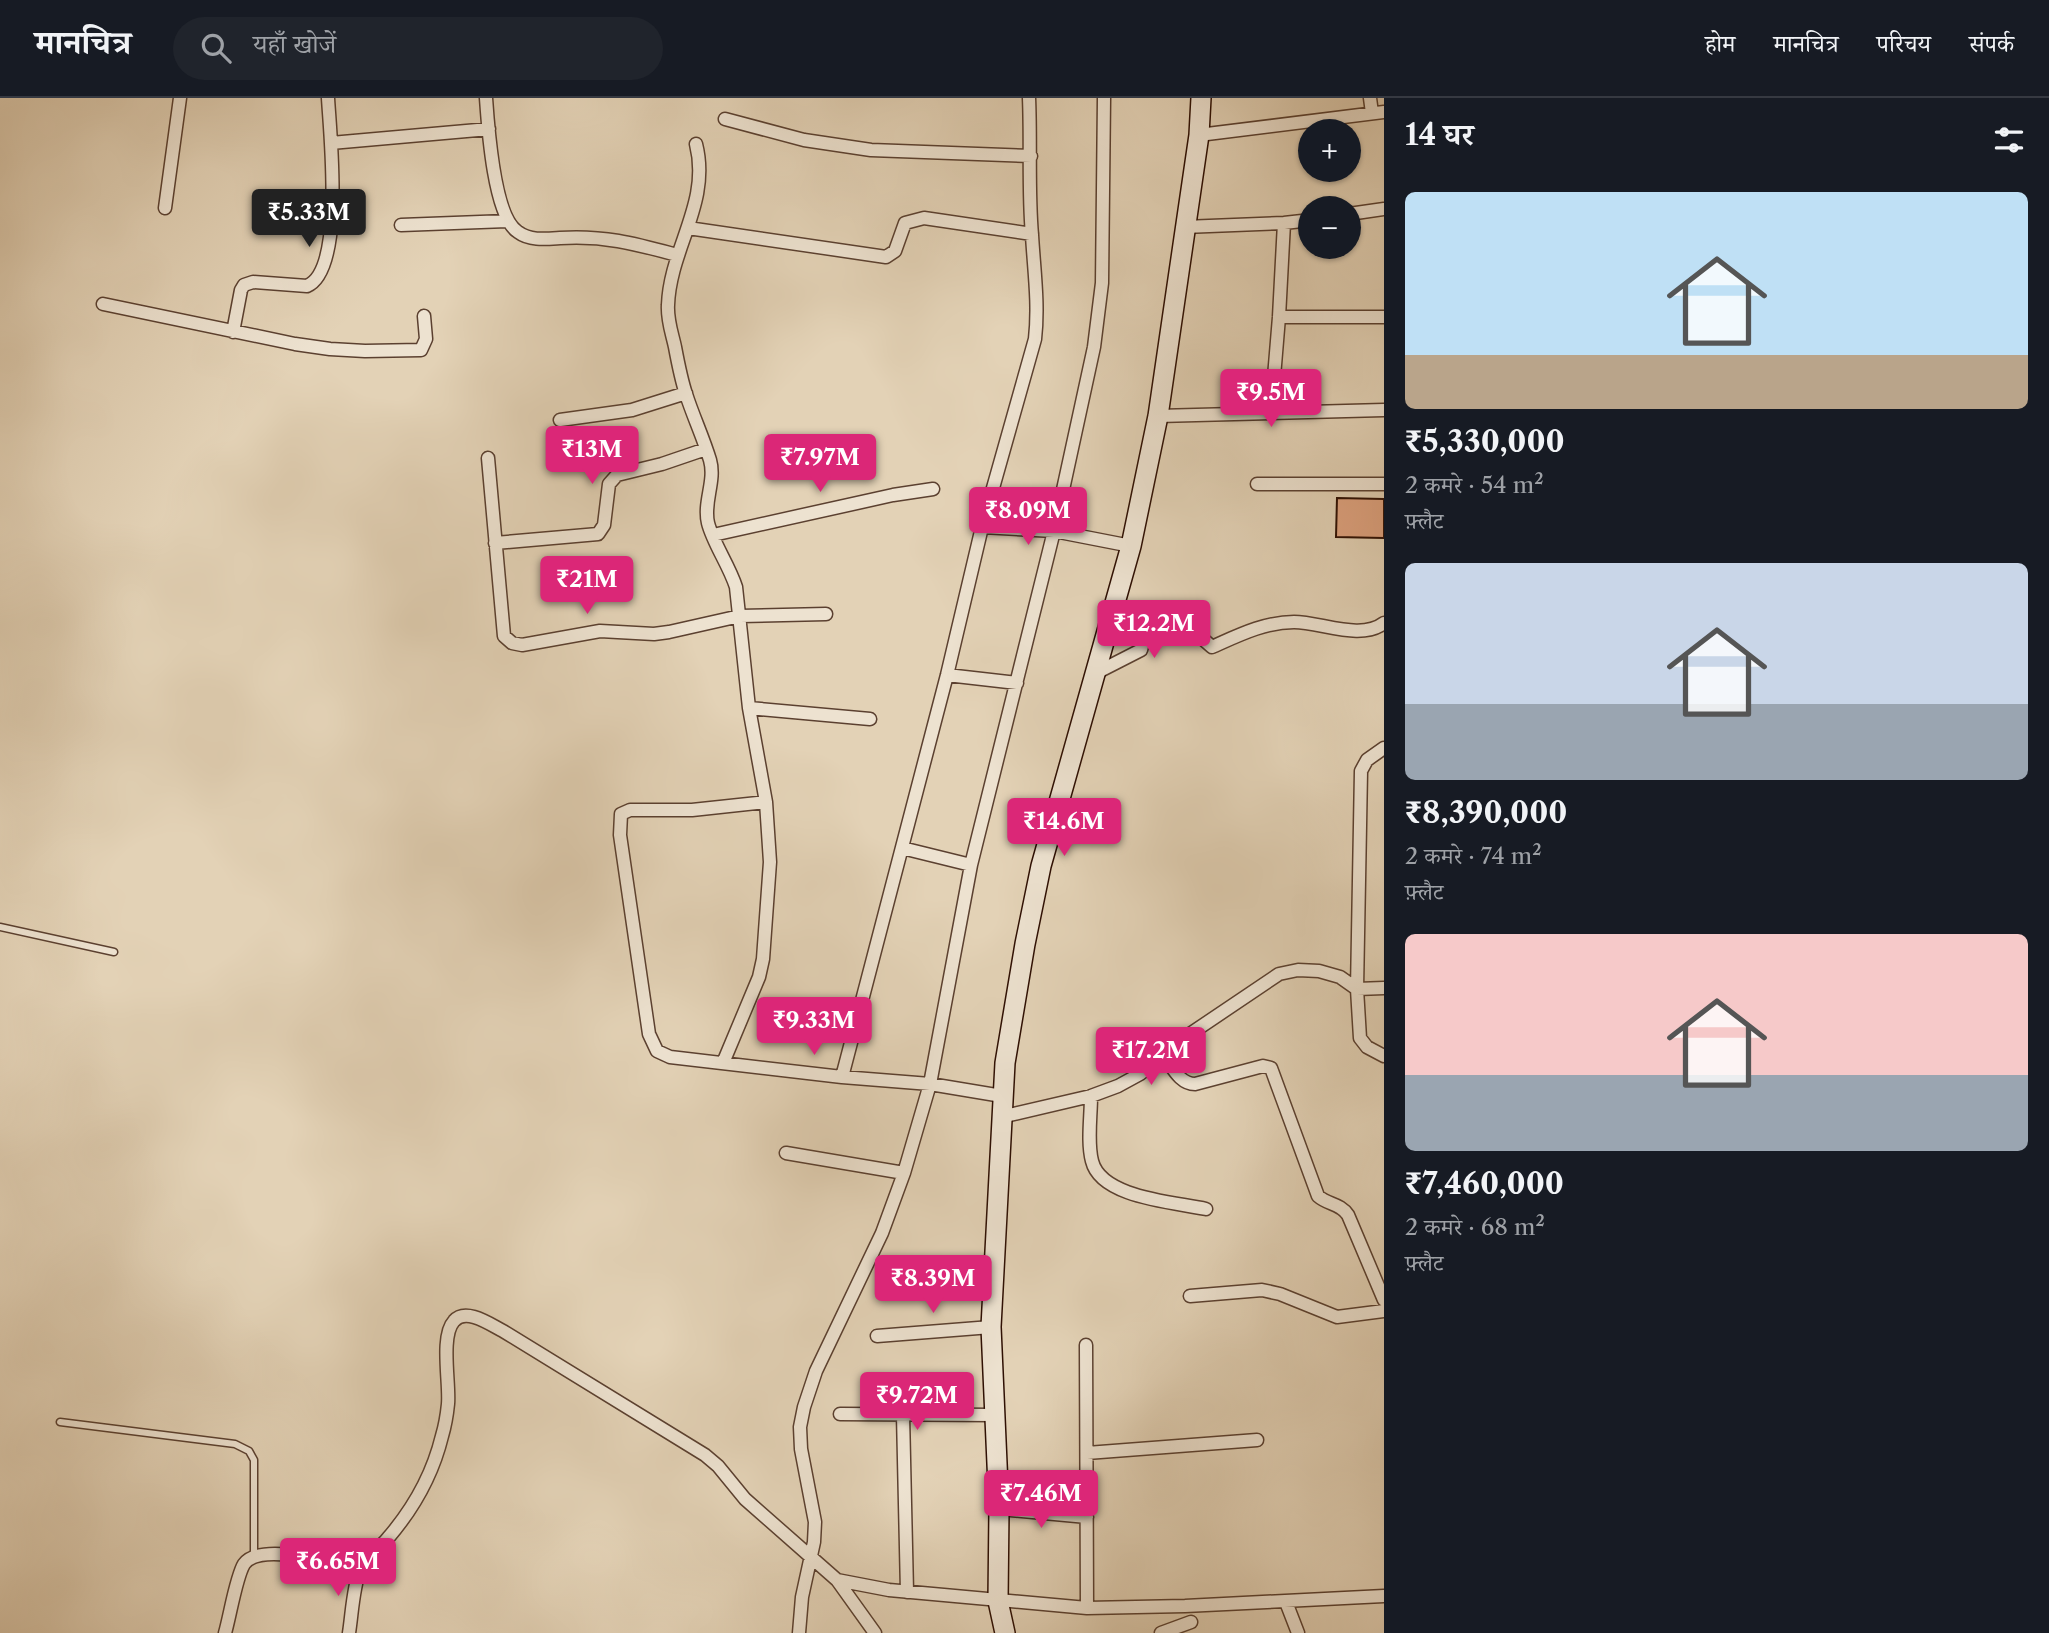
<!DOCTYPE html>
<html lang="hi">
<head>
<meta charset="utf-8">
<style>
  body { margin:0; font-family:"Libre Caslon Text","Noto Serif Devanagari",serif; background:#20242c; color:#f1f3f6; height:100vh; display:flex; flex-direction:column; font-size:26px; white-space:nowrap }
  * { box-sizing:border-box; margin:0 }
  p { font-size:23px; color:#9ea1a6 }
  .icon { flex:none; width:38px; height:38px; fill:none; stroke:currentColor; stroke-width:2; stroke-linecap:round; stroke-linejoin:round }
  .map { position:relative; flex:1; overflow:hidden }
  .panel { display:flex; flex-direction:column; background:#171b24; width:665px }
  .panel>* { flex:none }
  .buttons { position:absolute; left:1298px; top:21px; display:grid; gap:14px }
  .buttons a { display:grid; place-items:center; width:63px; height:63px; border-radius:50%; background:#171b24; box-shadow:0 2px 5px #0004; font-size:35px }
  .price { position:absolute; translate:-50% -60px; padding:0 16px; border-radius:7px; background:#db2777; color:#fff; font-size:23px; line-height:46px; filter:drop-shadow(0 2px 4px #0008) }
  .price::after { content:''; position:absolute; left:50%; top:42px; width:21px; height:16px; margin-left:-10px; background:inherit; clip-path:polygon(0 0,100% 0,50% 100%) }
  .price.current { background:#222; color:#fff }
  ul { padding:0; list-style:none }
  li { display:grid; align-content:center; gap:14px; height:371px; padding:0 21px }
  li span { display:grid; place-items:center; height:217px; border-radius:10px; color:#555 }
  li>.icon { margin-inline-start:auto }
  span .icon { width:126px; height:126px; fill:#fffc; stroke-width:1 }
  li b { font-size:30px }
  h2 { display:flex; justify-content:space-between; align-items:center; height:84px; padding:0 21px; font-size:30px }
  header { display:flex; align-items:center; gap:42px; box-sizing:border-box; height:98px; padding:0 35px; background:#171b24; border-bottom:2px solid #363941 }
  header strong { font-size:33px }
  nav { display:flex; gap:38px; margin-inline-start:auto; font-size:24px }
  .search { width:490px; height:63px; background:#20242c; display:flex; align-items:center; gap:18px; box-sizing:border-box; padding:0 24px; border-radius:38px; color:#9ea1a6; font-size:26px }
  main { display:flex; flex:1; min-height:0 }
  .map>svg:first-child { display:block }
  .building { fill:#dfa380; stroke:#2e0f03; stroke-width:2 }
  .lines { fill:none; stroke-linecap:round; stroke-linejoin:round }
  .lane-casing { stroke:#5b4030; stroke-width:9 }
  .street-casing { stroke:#5b4030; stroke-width:15 }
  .secondary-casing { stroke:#2e0f03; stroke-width:22 }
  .lane { stroke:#ede2d0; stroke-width:6 }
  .street { stroke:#ede2d0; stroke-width:12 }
  .secondary { stroke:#ede2d0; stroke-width:19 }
</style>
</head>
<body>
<header>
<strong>मानचित्र</strong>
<div class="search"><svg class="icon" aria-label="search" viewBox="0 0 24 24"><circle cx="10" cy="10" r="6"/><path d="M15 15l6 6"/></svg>यहाँ खोजें</div>
<nav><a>होम</a><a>मानचित्र</a><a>परिचय</a><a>संपर्क</a></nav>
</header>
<main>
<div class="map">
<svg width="1384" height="1535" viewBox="0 0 1384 1535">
  <rect width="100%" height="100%" fill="#e3d2b6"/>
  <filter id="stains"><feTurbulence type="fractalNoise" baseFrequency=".00286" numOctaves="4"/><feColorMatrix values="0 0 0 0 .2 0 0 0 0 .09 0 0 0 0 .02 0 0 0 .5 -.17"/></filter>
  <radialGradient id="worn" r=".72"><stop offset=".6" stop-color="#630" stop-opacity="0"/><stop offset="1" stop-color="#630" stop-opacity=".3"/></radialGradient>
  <path class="building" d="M1337 400 1384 401V440L1336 439Z"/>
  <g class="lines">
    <g class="lane-casing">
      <path id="lane" d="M0 829 114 854
        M60 1324 235 1346 249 1353 254 1362V1458"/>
    </g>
    <g class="street-casing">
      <path id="street" d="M486 0C488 29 494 119 518 134 530 143 546 141 560 140 604 137 636 146 677 157
        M1370 0 1372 15
        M725 21 804 42 871 52 1031 58
        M1199 37 1384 14
        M331 45 489 31
        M696 46C711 105 670 150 668 207 667 222 672 235 675 249 678 265 681 281 686 296 693 318 703 339 710 362 716 383 703 404 708 425 713 445 729 467 736 489L749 610 766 704 770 764 763 861 759 879 723 965
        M165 110 180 0
        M1349 116 1384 111
        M401 127 507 123
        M1184 129 1284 125 1311 122
        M688 130 886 159 895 153 905 125 924 120 1032 136
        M103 206 295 246 330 251 365 253 421 252 426 241 424 218
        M1279 219H1384
        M233 234 241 192 244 187 253 184 307 188C345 172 330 36 328 0
        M1271 315 1279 219 1284 125
        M1158 318 1384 312
        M560 322 632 312 686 295
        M488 360 504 538 512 545 522 547 600 533 654 536 669 534 740 518 826 516
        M1257 386H1384
        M982 429 1054 433 1131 448
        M713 437 893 397 933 391
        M495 445 598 436 604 427 609 386 617 377 662 366 706 351
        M1094 576 1141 552 1145 537 1188 528 1212 549C1239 537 1265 524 1294 524 1321 524 1361 543 1384 525
        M947 577 1017 585
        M749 610 870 621
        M766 704 692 712H630L621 716 620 737 649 936 657 953 670 959 842 979 930 986 1002 998
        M902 750 971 767
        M1384 890 1357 891 1360 940 1367 949 1384 958
        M1357 891 1361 673 1367 662 1384 650
        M1164 958C1173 970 1180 986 1195 986L1263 968 1271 970 1318 1098C1328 1107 1340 1105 1348 1117L1384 1202
        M842 979 947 577 982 429 1035 241C1039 206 1034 172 1032 137 1028 92 1031 46 1029 0
        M1091 998C1091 1019 1087 1044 1092 1063 1101 1100 1174 1104 1206 1111
        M1001 1019 1091 998 1118 988 1140 976 1190 936 1279 876 1298 872 1319 873 1340 879 1357 891
        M786 1055 904 1075
        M1190 1198 1262 1192 1280 1196 1337 1219 1384 1213
        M877 1238 991 1229
        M1086 1247 1087 1510
        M840 1316 995 1317
        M903 1317 907 1494
        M1087 1355 1257 1342
        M999 1411 1087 1419
        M837 1482 889 1492 1087 1510 1185 1508 1384 1498
        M1286 1504 1298 1535
        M225 1535C230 1518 236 1479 244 1466 260 1443 336 1466 360 1471
        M349 1535C352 1516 353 1489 360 1472 365 1461 380 1450 388 1440 413 1411 433 1375 442 1338 445 1328 447 1316 448 1306 450 1286 440 1238 454 1223 466 1209 491 1227 503 1233L705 1357 718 1368 745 1401 837 1482 875 1535
        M799 1535 802 1499 814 1444 815 1424 801 1351 800 1329 804 1309 816 1273 882 1135 904 1075 930 986 971 767 1054 433 1094 249 1102 185 1104 0
        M1161 1535 1191 1524"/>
    </g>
    <g class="secondary-casing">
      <path id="secondary" d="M1005 1535 998 1503 999 1411 991 1229 1005 965 1025 846 1041 768 1131 448 1158 318 1199 37 1201 0"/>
    </g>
    <use href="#lane" class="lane"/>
    <use href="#street" class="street"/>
    <use href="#secondary" class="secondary"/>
  </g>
  <rect width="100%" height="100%" filter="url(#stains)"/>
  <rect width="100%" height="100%" fill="url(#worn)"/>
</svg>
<div class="buttons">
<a>+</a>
<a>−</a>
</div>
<b class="price current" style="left:309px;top:151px">₹5.33M</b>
<b class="price" style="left:1271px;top:331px">₹9.5M</b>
<b class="price" style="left:592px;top:388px">₹13M</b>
<b class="price" style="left:820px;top:396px">₹7.97M</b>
<b class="price" style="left:1028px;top:449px">₹8.09M</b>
<b class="price" style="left:587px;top:518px">₹21M</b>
<b class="price" style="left:1154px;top:562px">₹12.2M</b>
<b class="price" style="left:1064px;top:760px">₹14.6M</b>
<b class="price" style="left:814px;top:959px">₹9.33M</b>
<b class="price" style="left:1151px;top:989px">₹17.2M</b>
<b class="price" style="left:933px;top:1217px">₹8.39M</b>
<b class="price" style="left:917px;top:1334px">₹9.72M</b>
<b class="price" style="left:1041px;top:1432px">₹7.46M</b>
<b class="price" style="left:338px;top:1500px">₹6.65M</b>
</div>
<section class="panel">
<h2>14 घर<svg class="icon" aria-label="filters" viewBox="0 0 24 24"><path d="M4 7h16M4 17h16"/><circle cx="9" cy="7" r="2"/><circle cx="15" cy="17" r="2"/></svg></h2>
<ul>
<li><span style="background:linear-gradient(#bfe0f5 75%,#b9a48a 0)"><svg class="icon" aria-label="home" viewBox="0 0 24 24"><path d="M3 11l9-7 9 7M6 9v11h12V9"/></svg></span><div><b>₹5,330,000</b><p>2 कमरे · 54 m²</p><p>फ़्लैट</p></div></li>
<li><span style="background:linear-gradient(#c9d6e8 65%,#9aa5b1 0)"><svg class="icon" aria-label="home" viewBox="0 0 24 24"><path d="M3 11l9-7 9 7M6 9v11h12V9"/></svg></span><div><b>₹8,390,000</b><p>2 कमरे · 74 m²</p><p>फ़्लैट</p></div></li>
<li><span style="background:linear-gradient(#f6c9c9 65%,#9aa5b1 0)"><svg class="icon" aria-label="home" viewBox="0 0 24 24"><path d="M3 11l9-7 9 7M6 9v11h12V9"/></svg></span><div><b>₹7,460,000</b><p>2 कमरे · 68 m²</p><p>फ़्लैट</p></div></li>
</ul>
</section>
</main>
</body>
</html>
